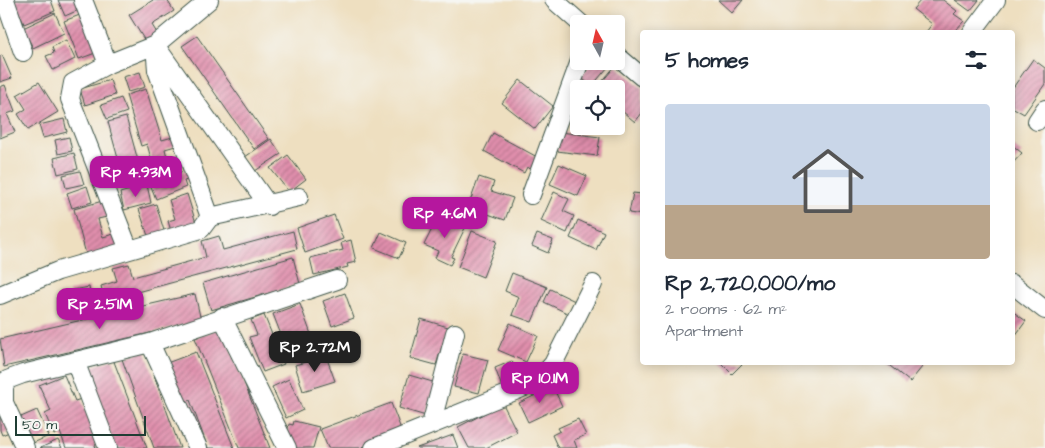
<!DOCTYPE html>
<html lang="en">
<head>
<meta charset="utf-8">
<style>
  body { margin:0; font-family:"Architects Daughter",sans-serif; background:#f2f2f3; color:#1f2937; height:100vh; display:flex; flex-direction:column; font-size:19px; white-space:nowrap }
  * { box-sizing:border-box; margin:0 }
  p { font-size:16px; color:#747a83 }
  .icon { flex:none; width:28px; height:28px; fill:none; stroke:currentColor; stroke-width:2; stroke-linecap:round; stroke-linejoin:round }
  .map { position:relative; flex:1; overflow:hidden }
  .details { position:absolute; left:640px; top:30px; width:375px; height:335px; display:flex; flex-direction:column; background:#fff; border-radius:5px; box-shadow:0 2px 12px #0003 }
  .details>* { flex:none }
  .needle { width:32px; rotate:352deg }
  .fabs { position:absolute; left:570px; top:15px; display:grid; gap:10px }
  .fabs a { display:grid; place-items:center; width:55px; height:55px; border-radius:5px; background:#fff; box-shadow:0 2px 12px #0003; font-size:25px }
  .scale { position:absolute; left:15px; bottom:12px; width:131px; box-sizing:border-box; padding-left:5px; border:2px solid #1f3d34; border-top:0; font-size:14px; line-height:18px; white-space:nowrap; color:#1f3d34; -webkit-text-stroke:4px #f6f6f2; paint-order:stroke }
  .price { position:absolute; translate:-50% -42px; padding:0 11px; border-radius:10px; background:#b5179e; color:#fff; font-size:16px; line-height:32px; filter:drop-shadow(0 1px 2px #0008) }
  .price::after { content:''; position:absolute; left:50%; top:30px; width:15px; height:11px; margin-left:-8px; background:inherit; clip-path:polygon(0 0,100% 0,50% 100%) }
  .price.on { background:#222; color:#fff }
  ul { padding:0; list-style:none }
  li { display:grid; align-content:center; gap:10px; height:265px; padding:0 25px }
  li span { display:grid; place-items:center; height:155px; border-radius:5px; color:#555 }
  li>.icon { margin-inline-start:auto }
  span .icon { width:90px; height:90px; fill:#fffc; stroke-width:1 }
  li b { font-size:21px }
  h2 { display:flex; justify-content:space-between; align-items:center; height:60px; padding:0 25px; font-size:21px }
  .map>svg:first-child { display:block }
  .building { fill:url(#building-hatch) }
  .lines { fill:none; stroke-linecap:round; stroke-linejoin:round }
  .minor-casing { stroke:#3e5549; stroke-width:20 }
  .minor { stroke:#fff; stroke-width:18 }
</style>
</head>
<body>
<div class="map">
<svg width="1045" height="448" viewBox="0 0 1045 448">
  <defs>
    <pattern id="building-hatch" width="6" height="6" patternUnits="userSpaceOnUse" patternTransform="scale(1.25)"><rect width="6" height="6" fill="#e08eac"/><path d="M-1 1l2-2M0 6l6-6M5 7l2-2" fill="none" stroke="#b5758d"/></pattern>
  </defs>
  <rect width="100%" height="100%" fill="#f6f6f2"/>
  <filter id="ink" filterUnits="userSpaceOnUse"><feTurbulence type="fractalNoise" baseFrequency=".02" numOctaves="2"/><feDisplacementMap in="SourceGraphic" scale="10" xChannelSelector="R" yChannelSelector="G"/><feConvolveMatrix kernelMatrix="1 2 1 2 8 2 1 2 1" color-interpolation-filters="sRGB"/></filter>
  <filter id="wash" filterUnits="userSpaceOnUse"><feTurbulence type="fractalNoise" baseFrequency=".0096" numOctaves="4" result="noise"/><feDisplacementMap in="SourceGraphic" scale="20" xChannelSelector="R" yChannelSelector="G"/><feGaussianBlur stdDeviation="1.12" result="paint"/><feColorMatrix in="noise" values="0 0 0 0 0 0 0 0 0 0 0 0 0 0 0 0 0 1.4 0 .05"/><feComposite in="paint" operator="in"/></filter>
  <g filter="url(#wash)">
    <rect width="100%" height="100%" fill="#eedfc0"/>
    <g id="blocks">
      <path class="building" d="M14 0H51L55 11 24 24Z
        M58 0H78L81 9 65 16Z
        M153 0H167L174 11 152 25 157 33 145 41 129 15Z
        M718 0H743L732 13Z
        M921 0H943L957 11 954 14 964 21 954 32H926L932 24 913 9Z
        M955 0H979L970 11Z
        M55 13 64 33 33 48 23 28Z
        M85 13 101 51 79 59 64 21Z
        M197 36 269 139 254 149 182 46Z
        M66 40 75 59 53 70 46 56 54 53 52 47Z
        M2 55 12 78 0 82V56Z
        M1033 59 1045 68V84L1024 114 1012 107V89Z
        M593 61H602L608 67 592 86 580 77Z
        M616 65 642 88V113L635 122 616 106V89H596Z
        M140 72 145 87 128 92 123 77Z
        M110 80 115 95 85 105 80 89Z
        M520 80 553 106 535 129 502 103Z
        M39 82 58 112 28 130 18 114 26 109 17 95Z
        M5 85 15 111 7 114 15 132 0 138V87Z
        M146 89 162 140 176 136 179 145 165 149 167 157 152 162 147 144 141 146 126 95Z
        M121 98 127 112 107 119 101 105Z
        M126 117 140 168 122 173 108 122Z
        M64 119 67 132 43 138 39 125Z
        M560 132 600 137 597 156 557 151Z
        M493 133 539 158 532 170 527 167 524 173 484 151Z
        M69 137 72 151 58 154 55 140Z
        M271 139 281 154 255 171 245 157Z
        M1012 145 1022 153 1012 164Z
        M74 153 78 169 58 174 54 158Z
        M288 155 306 179 289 192 270 168Z
        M168 159 173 173 154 179 150 166Z
        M559 164 587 176 578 196 550 184Z
        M144 169 147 182 131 187 127 174Z
        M189 169 193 178 184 181 186 187 156 199 150 184Z
        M80 171 84 184 66 188 63 175Z
        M479 177 494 182 491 191 513 198 505 220 468 207Z
        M147 185 151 203 124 210 120 193Z
        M87 186 92 202 72 208 67 193Z
        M554 192 569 199 563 211 574 216 567 233 541 221Z
        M633 193 642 194V215L629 213Z
        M187 194 196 223 171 231 168 221 175 219 169 200Z
        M106 200 111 216 98 219 103 237 117 233 121 249 87 258 74 209Z
        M156 204 165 234 149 239 139 209Z
        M334 215 343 239 305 253 297 228Z
        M439 215 465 228 451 257 454 258 450 265 435 258 438 251 424 245Z
        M578 220 604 232 596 250 570 238Z
        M293 231 297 249 137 292 139 301 107 310 101 286 117 281 113 268 129 264 133 277 206 257 202 241 219 236 223 250Z
        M472 231 497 241 483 277 458 267Z
        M381 232 406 243 399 258 374 248Z
        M537 234 553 240 548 253 532 246Z
        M351 240 356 262 347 264 348 267 314 275 310 258 343 250 341 243Z
        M293 257 300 284 211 310 203 283Z
        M512 273 547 287 532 322 512 315 519 297 505 291Z
        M89 287 92 305 72 308 69 291Z
        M550 289 575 301 569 314 544 302Z
        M345 293 354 318 332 326 323 301Z
        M195 294 201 321 4 367 0 339Z
        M300 304 316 348 290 358 273 314Z
        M1012 311 1026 321 1012 340Z
        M264 315 284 364 263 372 249 337 257 335 251 320Z
        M421 319 448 327 436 365 410 358Z
        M510 323 538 336 526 362 498 350Z
        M222 327 270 448H239L195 338Z
        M145 350 180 448H154L122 359Z
        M196 352 234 448H208L190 400 183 403 167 363Z
        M463 354 488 360 479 393 454 387Z
        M326 356 335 381 303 391 295 365Z
        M113 359 147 448H115L85 369Z
        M512 361 519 381 502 387 495 368Z
        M720 362H744L732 374Z
        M885 362H926L910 382Z
        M64 375 75 401 81 399 100 443 95 445 96 448H66L60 432 54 435 45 414 51 411 39 385Z
        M409 375 436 383 426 416 399 408Z
        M289 379 303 410 286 418 272 387Z
        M553 387 562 406 528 422 519 403Z
        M391 403 402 432 360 448H328L320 429Z
        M503 404 517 432 486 448H469L458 427Z
        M37 410 49 436 33 443 21 417Z
        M0 412 9 432 2 435 0 430Z
        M578 419 586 435 574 440 577 448H558L552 435 560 431 558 428Z
        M294 421 319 427 313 448H292L286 437 289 424 293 425Z
        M453 435 458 448H417Z
        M58 440 62 448H40Z"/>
    </g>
  </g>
  <g filter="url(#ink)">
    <use href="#blocks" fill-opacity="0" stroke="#3e5549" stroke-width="1"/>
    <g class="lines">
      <g class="minor-casing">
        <path id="minor" d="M5 0 23 52
          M83 0 108 64
          M554 0 581 24
          M972 32 996 0
          M616 55 642 77
          M1037 121 1045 109
          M531 195 580 61
          M210 217 299 197
          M129 250 70 99 73 83 108 64 155 45 269 206
          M1012 284 1045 310
          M0 295 58 271 201 229 210 217 157 70 155 45 209 0
          M222 317 287 448
          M150 343 198 448
          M75 361 108 448
          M0 394 25 448
          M0 403 4 401V387L7 380 23 374 150 343 337 280
          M431 425 455 333
          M374 448 537 382 553 364 593 284"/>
      </g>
      <use href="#minor" class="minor"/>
    </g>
  </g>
</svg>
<div class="fabs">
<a><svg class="needle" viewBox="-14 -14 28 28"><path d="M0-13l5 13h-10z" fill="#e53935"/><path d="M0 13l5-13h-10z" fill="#747a83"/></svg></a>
<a><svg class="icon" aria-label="locate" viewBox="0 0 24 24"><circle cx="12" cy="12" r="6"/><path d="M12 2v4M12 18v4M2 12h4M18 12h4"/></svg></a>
</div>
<div class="scale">50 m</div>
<b class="price" style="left:136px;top:198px">Rp 4.93M</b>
<b class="price" style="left:445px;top:239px">Rp 4.6M</b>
<b class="price" style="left:100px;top:330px">Rp 2.51M</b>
<b class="price on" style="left:315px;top:373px">Rp 2.72M</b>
<b class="price" style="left:540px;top:404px">Rp 10.1M</b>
<section class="details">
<h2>5 homes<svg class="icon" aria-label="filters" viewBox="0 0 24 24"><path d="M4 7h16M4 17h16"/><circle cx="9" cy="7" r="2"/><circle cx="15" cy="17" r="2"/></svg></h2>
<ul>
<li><span style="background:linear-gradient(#c9d6e8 65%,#b9a48a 0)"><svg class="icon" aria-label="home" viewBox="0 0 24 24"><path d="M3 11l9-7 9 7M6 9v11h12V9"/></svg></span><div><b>Rp 2,720,000/mo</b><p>2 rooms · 62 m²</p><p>Apartment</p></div></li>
</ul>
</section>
</div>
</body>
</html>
